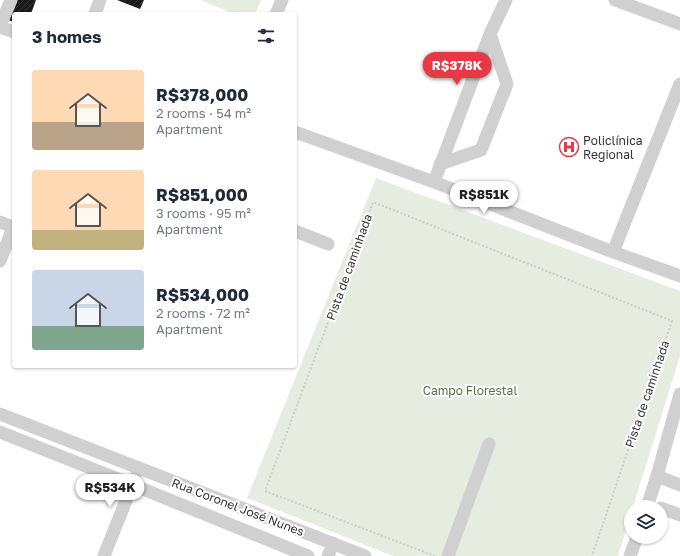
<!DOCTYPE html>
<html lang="en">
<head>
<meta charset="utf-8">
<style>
  body { margin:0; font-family:"Golos Text",sans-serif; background:#f2f2f3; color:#1f2937; height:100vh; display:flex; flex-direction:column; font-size:15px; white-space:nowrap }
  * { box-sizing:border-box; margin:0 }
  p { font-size:13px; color:#747a83 }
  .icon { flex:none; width:22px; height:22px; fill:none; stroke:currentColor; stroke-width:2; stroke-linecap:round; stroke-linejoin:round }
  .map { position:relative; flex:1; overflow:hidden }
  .side { position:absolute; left:12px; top:12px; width:285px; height:356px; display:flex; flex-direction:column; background:#fff; border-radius:4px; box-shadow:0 1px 3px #0004 }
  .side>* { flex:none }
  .controls { position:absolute; left:624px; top:500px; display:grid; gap:8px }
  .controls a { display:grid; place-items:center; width:44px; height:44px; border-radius:50%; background:#fff; box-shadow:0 1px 3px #0004; font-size:20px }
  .price { position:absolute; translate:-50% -34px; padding:0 9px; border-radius:14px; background:#fff; color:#222; font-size:13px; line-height:26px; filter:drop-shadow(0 1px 2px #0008) }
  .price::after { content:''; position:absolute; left:50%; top:24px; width:12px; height:9px; margin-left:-6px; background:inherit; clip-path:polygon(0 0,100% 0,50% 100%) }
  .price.on { background:#e63946; color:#fff }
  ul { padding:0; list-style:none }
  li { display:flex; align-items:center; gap:12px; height:100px; padding:0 20px }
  li span { display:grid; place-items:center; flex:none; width:112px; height:80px; border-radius:4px; color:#555 }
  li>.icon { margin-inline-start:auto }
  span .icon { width:48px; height:48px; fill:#fffc; stroke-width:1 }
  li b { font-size:17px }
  h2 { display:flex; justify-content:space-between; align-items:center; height:48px; padding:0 20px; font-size:17px }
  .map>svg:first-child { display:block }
  .park { fill:#e6ecdf }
  .building { fill:url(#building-hatch) }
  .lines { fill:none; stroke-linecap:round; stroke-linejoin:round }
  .path { stroke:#cdcdcd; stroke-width:2; stroke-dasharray:2 2; stroke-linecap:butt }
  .minor { stroke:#d0d0d0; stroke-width:13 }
  .labels { text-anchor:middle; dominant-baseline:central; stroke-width:4; stroke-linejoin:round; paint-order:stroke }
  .poi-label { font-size:12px; fill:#333; stroke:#fff; text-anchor:start }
  .street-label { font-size:12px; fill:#333; stroke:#fff }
  .park-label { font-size:12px; fill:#56703f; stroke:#fff }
</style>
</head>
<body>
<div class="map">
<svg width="680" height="556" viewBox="0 0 680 556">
  <defs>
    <pattern id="building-hatch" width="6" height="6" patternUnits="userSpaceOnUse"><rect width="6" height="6" fill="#1a1a1a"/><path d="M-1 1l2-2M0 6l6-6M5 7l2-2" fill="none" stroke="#333"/></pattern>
  </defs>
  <rect width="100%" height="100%" fill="#fff"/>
  <path class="park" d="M201 0H261L255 14H234Z
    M376 178 680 291V356L633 507H631V514L618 556H393L247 498Z"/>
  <path class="building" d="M16 0H36L31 14H14V22L8 20Z
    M117 0H144L140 9Z"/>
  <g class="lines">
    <path class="path" d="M435 556 265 491 373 202 672 321 592 556"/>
    <path class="minor" d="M615 0 680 24
      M95 14 100 0
      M276 14 282 0
      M0 26 11 0
      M0 27 14 32
      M295 132 434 182 613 252 680 276
      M440 164 481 150 507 84 490 34
      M434 182 490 34 506 0
      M0 222 13 227
      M295 231 328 244
      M613 252 680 84
      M0 261 14 225
      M0 414 365 556
      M0 432 133 485 308 556
      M657 476 680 485
      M647 507 657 476 680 394
      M661 508 680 515
      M104 556 135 478
      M328 556 333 543
      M448 556 489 444
      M630 556 637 537"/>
  </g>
  <defs>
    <g id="hospital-ring" transform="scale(1)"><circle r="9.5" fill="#fff" stroke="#e63946" stroke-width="1.5"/><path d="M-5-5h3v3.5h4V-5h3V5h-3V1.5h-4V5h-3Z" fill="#e63946"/></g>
  </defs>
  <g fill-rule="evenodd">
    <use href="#hospital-ring" x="569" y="147"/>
  </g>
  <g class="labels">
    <g class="poi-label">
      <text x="583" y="140">Policlínica<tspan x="583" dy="14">Regional</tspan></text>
    </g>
    <g class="street-label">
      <text transform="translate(349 267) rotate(-70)">Pista de caminhada</text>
      <text transform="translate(647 394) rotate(-71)">Pista de caminhada</text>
      <text transform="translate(238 507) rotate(21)">Rua Coronel José Nunes</text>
    </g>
    <g class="park-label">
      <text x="470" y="390">Campo Florestal</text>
    </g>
  </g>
</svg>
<div class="controls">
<a><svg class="icon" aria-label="layers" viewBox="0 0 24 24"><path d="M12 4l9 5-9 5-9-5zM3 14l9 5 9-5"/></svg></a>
</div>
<b class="price on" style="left:457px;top:86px">R$378K</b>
<b class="price" style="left:484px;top:215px">R$851K</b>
<b class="price" style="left:110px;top:508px">R$534K</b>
<section class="side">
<h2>3 homes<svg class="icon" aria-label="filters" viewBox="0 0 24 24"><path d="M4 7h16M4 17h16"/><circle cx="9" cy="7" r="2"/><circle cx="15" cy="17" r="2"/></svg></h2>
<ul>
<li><span style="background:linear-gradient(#ffd9b3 65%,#b9a48a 0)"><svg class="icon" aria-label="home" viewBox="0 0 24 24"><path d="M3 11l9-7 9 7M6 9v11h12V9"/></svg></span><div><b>R$378,000</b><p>2 rooms · 54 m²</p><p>Apartment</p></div></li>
<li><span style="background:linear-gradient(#ffd9b3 75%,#c2b280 0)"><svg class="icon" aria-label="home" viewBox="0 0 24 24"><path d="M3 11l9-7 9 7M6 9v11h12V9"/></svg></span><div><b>R$851,000</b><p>3 rooms · 95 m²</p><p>Apartment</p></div></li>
<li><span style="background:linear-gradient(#c9d6e8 70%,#7fa58c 0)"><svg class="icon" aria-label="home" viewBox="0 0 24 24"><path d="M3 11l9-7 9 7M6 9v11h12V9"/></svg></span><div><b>R$534,000</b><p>2 rooms · 72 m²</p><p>Apartment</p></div></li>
</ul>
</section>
</div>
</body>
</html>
